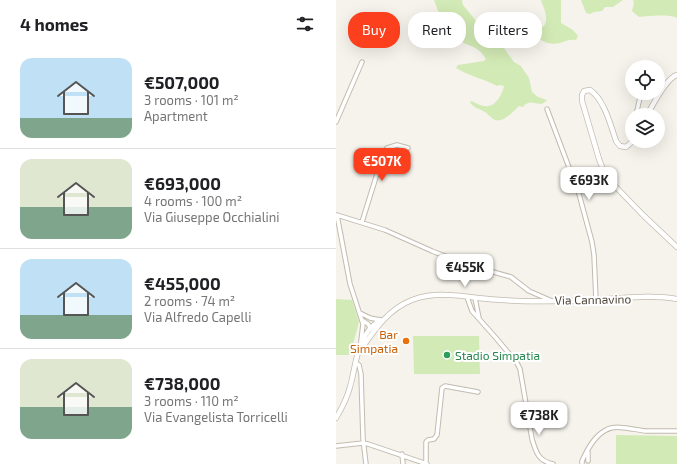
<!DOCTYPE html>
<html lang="en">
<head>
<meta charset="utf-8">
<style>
  body { margin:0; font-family:"Exo 2",sans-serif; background:#f6f6f6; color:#202124; height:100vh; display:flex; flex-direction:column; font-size:15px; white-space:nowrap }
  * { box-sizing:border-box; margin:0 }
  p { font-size:13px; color:#757577 }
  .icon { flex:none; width:22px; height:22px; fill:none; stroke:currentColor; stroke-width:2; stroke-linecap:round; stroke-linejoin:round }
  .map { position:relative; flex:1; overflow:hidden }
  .details { display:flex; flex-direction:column; background:#fff; width:336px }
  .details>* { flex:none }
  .guide { position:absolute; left:12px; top:12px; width:269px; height:36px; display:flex; gap:8px }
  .controls { position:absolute; left:289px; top:60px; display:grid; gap:8px }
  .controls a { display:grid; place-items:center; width:40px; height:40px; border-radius:50%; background:#fff; box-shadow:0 4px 16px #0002; font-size:20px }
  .price { position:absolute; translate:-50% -34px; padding:0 9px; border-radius:8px; background:#fff; color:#222; font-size:13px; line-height:26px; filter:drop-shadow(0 1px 2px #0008) }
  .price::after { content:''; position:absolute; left:50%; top:24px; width:12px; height:9px; margin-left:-6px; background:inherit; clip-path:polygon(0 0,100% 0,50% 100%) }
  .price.selected { background:#fc3f1d; color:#fff }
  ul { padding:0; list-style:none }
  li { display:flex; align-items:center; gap:12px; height:100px; padding:0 20px }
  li+li { border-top:1px solid #e0e0e0 }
  li span { display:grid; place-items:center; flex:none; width:112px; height:80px; border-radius:12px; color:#555 }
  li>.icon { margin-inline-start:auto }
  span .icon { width:48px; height:48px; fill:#fffc; stroke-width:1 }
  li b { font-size:17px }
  h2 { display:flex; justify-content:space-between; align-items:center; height:48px; padding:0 20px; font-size:17px }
  .tag { padding:0 14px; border-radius:16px; background:#fff; box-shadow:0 4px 16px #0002; font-size:14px; line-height:36px }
  .tag.selected { background:#fc3f1d; color:#fff }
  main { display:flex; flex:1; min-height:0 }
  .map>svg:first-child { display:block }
  .green { fill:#d2eab5 }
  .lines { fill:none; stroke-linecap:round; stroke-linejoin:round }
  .minor-casing { stroke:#c2bbae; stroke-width:5.5 }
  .tertiary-casing { stroke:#c2bbae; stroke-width:6 }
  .minor { stroke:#fff; stroke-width:3.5 }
  .tertiary { stroke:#fff; stroke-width:4.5 }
  .food-dot { fill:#e8710a; stroke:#fff; stroke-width:1.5 }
  .leisure-dot { fill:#2e9e5b; stroke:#fff; stroke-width:1.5 }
  .labels { text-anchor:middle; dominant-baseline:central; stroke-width:4; stroke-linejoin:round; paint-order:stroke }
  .street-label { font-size:12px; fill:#4b4439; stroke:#fff }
  .food-label { font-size:12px; fill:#c56008; stroke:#fff; text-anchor:end }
  .leisure-label { font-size:12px; fill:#27864d; stroke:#fff; text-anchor:start }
</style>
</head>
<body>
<main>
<section class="details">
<h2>4 homes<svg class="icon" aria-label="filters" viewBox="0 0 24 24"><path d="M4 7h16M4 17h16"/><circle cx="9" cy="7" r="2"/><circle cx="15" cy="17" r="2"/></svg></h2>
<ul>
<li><span style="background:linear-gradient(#bfe0f5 75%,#7fa58c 0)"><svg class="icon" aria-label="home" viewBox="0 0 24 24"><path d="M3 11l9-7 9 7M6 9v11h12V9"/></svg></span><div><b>€507,000</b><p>3 rooms · 101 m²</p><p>Apartment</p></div></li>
<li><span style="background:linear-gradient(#dfe7d0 60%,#7fa58c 0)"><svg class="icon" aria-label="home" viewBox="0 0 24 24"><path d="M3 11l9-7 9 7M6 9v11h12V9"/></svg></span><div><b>€693,000</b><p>4 rooms · 100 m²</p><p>Via Giuseppe Occhialini</p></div></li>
<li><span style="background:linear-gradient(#bfe0f5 70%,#7fa58c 0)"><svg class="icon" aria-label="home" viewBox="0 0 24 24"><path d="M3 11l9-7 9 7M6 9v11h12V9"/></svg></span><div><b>€455,000</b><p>2 rooms · 74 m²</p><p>Via Alfredo Capelli</p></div></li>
<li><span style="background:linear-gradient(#dfe7d0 60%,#7fa58c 0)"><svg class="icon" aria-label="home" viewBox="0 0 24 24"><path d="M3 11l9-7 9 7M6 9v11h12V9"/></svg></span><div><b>€738,000</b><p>3 rooms · 110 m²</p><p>Via Evangelista Torricelli</p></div></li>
</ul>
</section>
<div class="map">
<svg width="341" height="464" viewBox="0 0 341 464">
  <rect width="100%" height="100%" fill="#f6f3ec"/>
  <path class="green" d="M98 0H126L127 5 146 28 168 48 178 62 185 66 193 78 196 92 202 97 211 100C204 110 195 96 187 107L183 106C178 111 167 123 159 120 155 118 152 114 149 112 144 109 139 108 135 104L134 102 136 101C146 107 155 110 163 98 165 94 167 91 168 86L164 85 161 86C148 79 133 76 120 68L122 65 148 61 150 59C143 48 139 48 128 43 111 34 104 17 98 0Z
    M205 0H225V23L237 30 242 36 240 40C234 39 230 41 224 43 213 46 204 40 196 34V30L208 26C213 18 208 9 205 0Z
    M245 0H287L277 7H269L266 11 258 12 254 14 250 13Z
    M297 0H341V18C333 14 312 16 303 17L296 11 298 3Z
    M0 299 16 300 23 322 14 355H0Z
    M77 336H143L144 374H78Z
    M280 435 341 436V464H280Z"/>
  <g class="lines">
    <g class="minor-casing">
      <path id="minor" d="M211 109 243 194 256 242 258 255 260 300
        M300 115 305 93
        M0 122 26 62
        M296 132V135
        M1 215 49 230 96 251 129 264 175 277 193 291 216 301
        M1 215 14 284 27 324 25 341
        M26 222 45 161 51 148 61 145 72 148
        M131 297 136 311 160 338 181 363 184 369 196 439C200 452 202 461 217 464
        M139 298 143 318
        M24 313 34 318 44 320
        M26 320 32 324 35 329
        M20 363 23 365 25 374 27 439 30 464
        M0 446 27 443 32 444 91 464
        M66 454 67 464
        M252 461V452
        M90 464V442L92 440 98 439 101 435 106 388 109 386 142 392
        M246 464V461C251 450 258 436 270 430 281 424 298 430 310 431 320 431 331 431 341 431"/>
    </g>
    <g class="tertiary-casing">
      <path id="tertiary" d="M311 115C317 105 330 78 341 75
        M297 141 290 147 284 146 280 141C275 126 268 99 254 90L248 91 246 95V101L263 159 268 172 276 183 308 216 341 247
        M21 355C36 334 50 310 76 300 97 292 120 295 142 298 179 302 216 302 253 300 282 299 313 294 341 299
        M0 418C6 408 11 398 14 387 21 362 20 336 44 320"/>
    </g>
    <use href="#minor" class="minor"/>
    <use href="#tertiary" class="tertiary"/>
  </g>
  <circle class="food-dot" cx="70" cy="341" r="4"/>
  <circle class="leisure-dot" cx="111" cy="355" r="4"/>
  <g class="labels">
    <g class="street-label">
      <text transform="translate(257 299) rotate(-1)">Via Cannavino</text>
    </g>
    <g class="food-label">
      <text x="62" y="334">Bar<tspan x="62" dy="14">Simpatia</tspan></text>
    </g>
    <g class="leisure-label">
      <text x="119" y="355">Stadio Simpatia</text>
    </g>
  </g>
</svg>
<div class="controls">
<a><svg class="icon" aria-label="locate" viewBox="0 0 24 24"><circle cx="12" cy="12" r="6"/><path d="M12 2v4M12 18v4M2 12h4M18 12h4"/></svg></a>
<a><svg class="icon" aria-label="layers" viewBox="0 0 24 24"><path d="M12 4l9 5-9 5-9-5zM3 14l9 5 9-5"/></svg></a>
</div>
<b class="price selected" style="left:46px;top:182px">€507K</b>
<b class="price" style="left:253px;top:201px">€693K</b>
<b class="price" style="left:129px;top:288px">€455K</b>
<b class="price" style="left:203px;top:436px">€738K</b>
<div class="guide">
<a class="tag selected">Buy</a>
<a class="tag">Rent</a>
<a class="tag">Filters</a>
</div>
</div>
</main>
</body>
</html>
